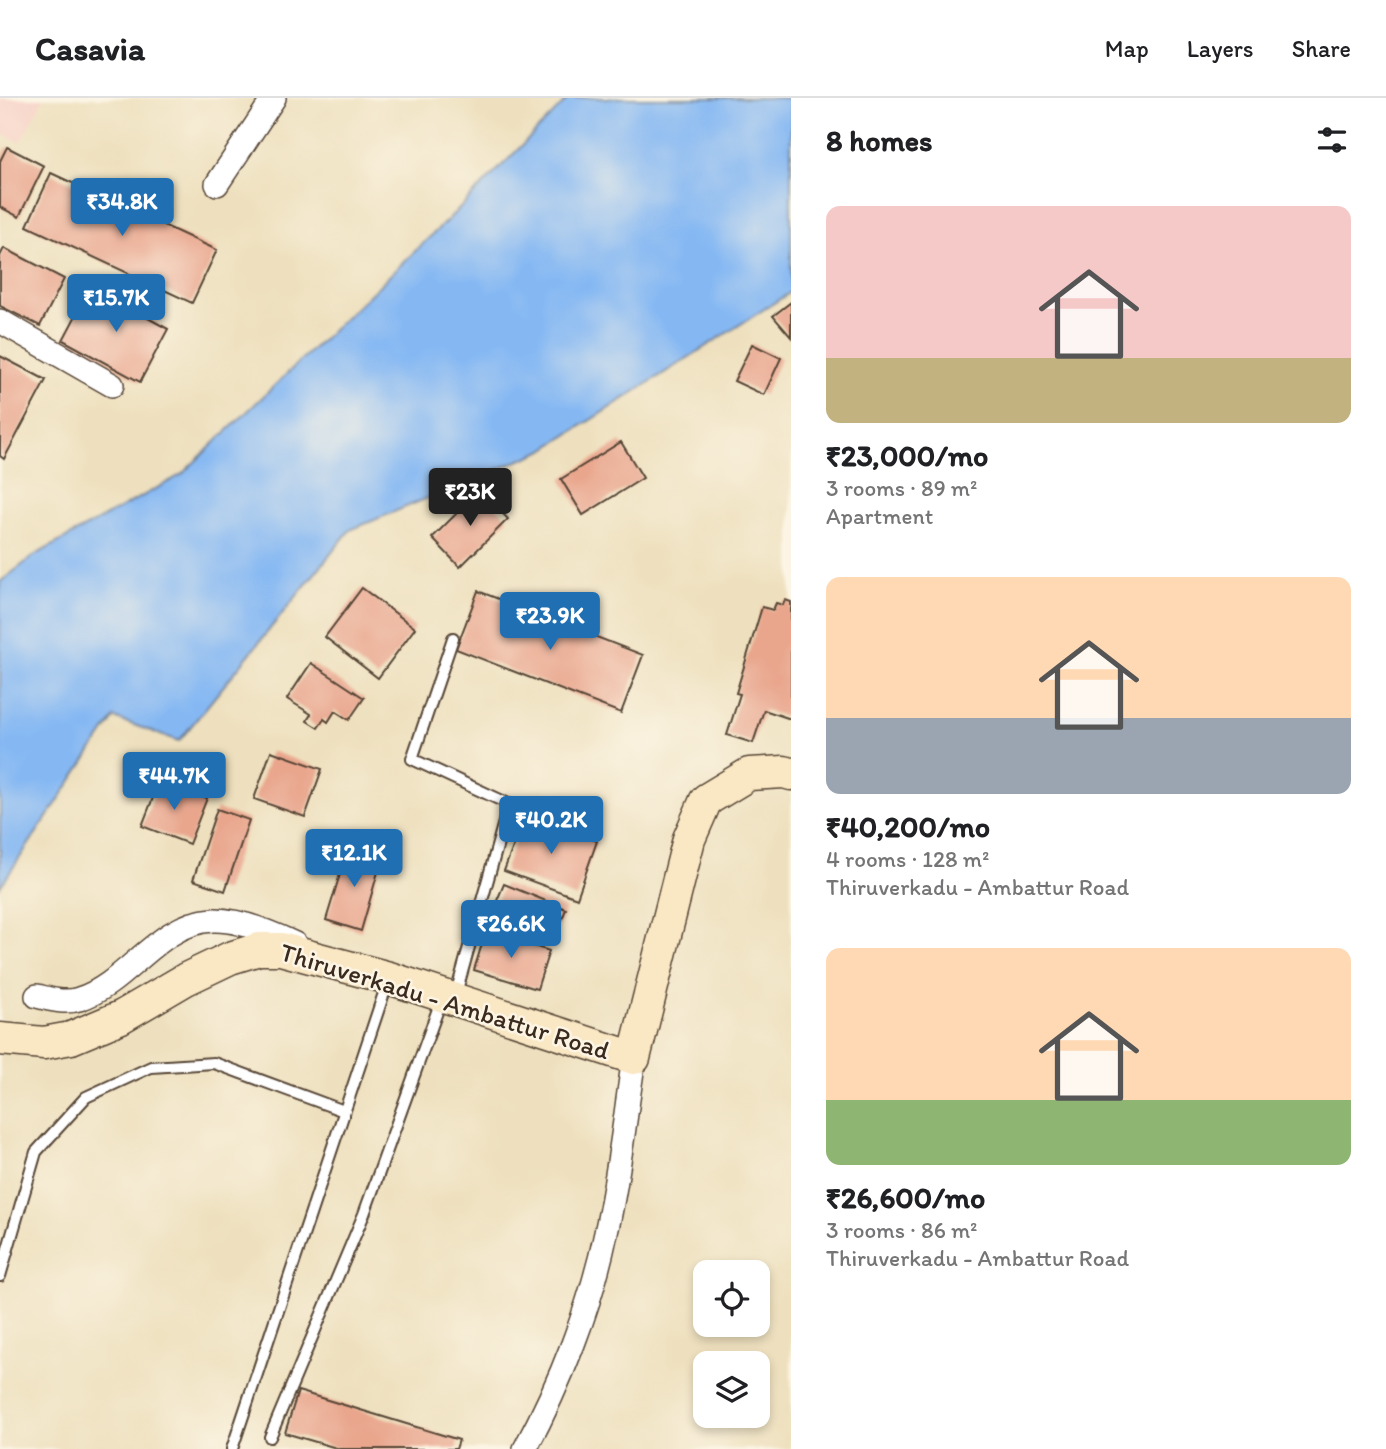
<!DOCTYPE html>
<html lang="en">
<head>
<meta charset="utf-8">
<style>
  body { margin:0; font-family:Itim,sans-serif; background:#f2f2f2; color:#202124; height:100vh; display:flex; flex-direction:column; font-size:26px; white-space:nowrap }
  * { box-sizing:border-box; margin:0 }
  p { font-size:23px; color:#757577 }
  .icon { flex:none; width:38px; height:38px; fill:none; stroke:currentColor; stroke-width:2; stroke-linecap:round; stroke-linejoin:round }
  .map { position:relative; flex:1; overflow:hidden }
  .details { display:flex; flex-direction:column; background:#fff; width:595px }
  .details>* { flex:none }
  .controls { position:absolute; left:693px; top:1162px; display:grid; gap:14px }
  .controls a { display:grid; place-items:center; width:77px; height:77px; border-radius:14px; background:#fff; box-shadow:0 4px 10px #0003; font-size:35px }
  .price { position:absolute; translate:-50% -60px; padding:0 16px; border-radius:7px; background:#1f6fb2; color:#fff; font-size:23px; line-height:46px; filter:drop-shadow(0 2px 4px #0008) }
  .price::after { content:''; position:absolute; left:50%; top:42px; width:21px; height:16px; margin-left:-10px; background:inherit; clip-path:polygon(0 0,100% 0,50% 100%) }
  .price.selected { background:#222; color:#fff }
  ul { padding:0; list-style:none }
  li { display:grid; align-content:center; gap:14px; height:371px; padding:0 35px }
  li span { display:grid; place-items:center; height:217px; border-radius:14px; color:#555 }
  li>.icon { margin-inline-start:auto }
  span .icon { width:126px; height:126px; fill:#fffc; stroke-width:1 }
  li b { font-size:30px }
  h2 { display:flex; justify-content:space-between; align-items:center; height:84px; padding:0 35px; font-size:30px }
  header { display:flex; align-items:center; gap:42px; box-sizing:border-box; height:98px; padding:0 35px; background:#fff; border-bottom:2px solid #e0e0e0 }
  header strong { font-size:33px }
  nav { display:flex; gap:38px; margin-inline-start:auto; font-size:24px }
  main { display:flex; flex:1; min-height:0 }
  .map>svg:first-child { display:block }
  .built { fill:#f7d1c6 }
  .water { fill:#85b8f3; stroke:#607188; stroke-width:2 }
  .building { fill:#e9a68d }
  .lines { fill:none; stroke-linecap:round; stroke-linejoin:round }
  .lane-casing { stroke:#564536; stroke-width:14 }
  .street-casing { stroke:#564536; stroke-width:26 }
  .secondary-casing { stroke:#564536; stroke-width:35 }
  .lane { stroke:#fff; stroke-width:10 }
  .street { stroke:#fff; stroke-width:23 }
  .secondary { stroke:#fae7c3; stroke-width:32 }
  .labels { text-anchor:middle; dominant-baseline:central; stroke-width:5; stroke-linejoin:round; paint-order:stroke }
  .street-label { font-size:26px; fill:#3b2a1e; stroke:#fcf5e5 }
</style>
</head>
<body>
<header>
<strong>Casavia</strong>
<nav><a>Map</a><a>Layers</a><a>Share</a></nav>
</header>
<main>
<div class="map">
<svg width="791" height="1351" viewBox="0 0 791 1351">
  <rect width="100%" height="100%" fill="#fcf5e5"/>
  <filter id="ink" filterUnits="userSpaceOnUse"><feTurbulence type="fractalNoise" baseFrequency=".0143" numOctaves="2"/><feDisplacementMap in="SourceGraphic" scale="14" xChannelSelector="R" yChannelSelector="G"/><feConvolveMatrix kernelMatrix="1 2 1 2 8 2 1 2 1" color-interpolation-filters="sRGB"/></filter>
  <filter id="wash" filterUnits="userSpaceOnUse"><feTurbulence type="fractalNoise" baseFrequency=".00686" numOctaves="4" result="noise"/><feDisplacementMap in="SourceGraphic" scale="28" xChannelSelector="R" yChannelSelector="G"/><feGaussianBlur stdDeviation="1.57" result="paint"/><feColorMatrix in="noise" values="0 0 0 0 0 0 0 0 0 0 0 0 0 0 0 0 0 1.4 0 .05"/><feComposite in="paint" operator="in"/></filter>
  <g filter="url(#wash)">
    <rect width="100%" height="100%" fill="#eee0be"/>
    <path class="built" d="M0 0H44L20 44 0 35Z"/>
    <path class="water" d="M569 0H791V194L542 353 350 432 179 643 114 620 0 789V484L35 457 181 377 459 111Z"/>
    <g id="blocks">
      <path class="building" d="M7 49 44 68 19 119 0 109V63Z
        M51 75 217 152 192 205 27 128Z
        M4 150 64 181 40 228 0 208V158Z
        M91 189 168 231 140 284 63 242Z
        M791 204V239L773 218Z
        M752 246 781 260 764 297 734 283Z
        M0 258 46 282 4 361 0 358Z
        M621 344 643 380 583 417 561 381Z
        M480 392 508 421 460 469 432 440Z
        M362 490 415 530 378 580 325 539Z
        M478 493 643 557 621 615 456 551Z
        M785 502 791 504V621L764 612 753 645 727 637 740 596 736 595 762 509 773 512 776 505 783 507Z
        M311 565 364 600 349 622 335 613 328 624 324 621 318 630 307 623 311 616 287 601Z
        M271 653 322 671 305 719 254 701Z
        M160 682 207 700 189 746 142 728Z
        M217 711 249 722 225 793 193 782Z
        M525 717 597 743 577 800 504 773Z
        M348 750 382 760 361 833 326 822Z
        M504 786 566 811 556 837 493 812Z
        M486 833 549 853 537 891 474 872Z
        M298 1293 459 1342 456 1351H340L285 1335Z"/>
    </g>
  </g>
  <g filter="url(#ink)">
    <use href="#blocks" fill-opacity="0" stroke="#564536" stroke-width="2"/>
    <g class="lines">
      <g class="lane-casing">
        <path id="lane" d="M453 540 412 661 509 706 455 899
          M0 1178 36 1054 86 999 151 969 214 965 344 1013
          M270 1339 364 1116 442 900
          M232 1351 388 883"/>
      </g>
      <g class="street-casing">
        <path id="street" d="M217 86 274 0
          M0 223 112 287
          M37 898C50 901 65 906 79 901 129 885 157 825 213 822 239 821 272 835 295 846
          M525 1351C560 1286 591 1208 606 1135 619 1078 625 1018 634 960"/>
      </g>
      <g class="secondary-casing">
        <path id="secondary" d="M0 941 44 945 71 940 121 919 186 881 230 860 259 851H281L389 880 634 960 689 741 706 702 749 676 784 674 791 676"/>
      </g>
      <use href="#lane" class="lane"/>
      <use href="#street" class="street"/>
      <use href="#secondary" class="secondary"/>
    </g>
  </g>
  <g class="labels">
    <g class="street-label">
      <text transform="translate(445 903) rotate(17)">Thiruverkadu - Ambattur Road</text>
    </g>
  </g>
</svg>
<div class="controls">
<a><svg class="icon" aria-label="locate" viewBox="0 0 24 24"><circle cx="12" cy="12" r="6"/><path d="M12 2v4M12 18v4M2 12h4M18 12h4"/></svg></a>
<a><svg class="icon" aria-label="layers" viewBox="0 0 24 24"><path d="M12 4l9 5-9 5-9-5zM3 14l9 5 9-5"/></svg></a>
</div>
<b class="price" style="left:122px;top:140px">₹34.8K</b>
<b class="price" style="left:116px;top:236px">₹15.7K</b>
<b class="price selected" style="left:470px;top:430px">₹23K</b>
<b class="price" style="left:550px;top:554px">₹23.9K</b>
<b class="price" style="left:174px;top:714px">₹44.7K</b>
<b class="price" style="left:551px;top:758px">₹40.2K</b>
<b class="price" style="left:354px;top:791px">₹12.1K</b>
<b class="price" style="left:511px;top:862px">₹26.6K</b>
</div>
<section class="details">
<h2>8 homes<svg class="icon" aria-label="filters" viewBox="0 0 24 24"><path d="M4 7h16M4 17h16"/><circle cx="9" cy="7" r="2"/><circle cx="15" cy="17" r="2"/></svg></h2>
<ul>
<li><span style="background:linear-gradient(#f6c9c9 70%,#c2b280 0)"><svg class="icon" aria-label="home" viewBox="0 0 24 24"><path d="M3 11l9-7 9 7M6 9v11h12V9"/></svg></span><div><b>₹23,000/mo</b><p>3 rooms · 89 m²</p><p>Apartment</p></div></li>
<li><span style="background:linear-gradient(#ffd9b3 65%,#9aa5b1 0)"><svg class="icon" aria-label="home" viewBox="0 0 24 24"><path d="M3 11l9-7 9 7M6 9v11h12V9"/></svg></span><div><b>₹40,200/mo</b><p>4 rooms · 128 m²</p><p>Thiruverkadu - Ambattur Road</p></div></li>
<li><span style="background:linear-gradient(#ffd9b3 70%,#8fb573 0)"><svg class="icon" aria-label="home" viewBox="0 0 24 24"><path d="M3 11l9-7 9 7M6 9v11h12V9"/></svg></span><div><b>₹26,600/mo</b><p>3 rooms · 86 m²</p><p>Thiruverkadu - Ambattur Road</p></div></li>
</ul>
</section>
</main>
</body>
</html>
